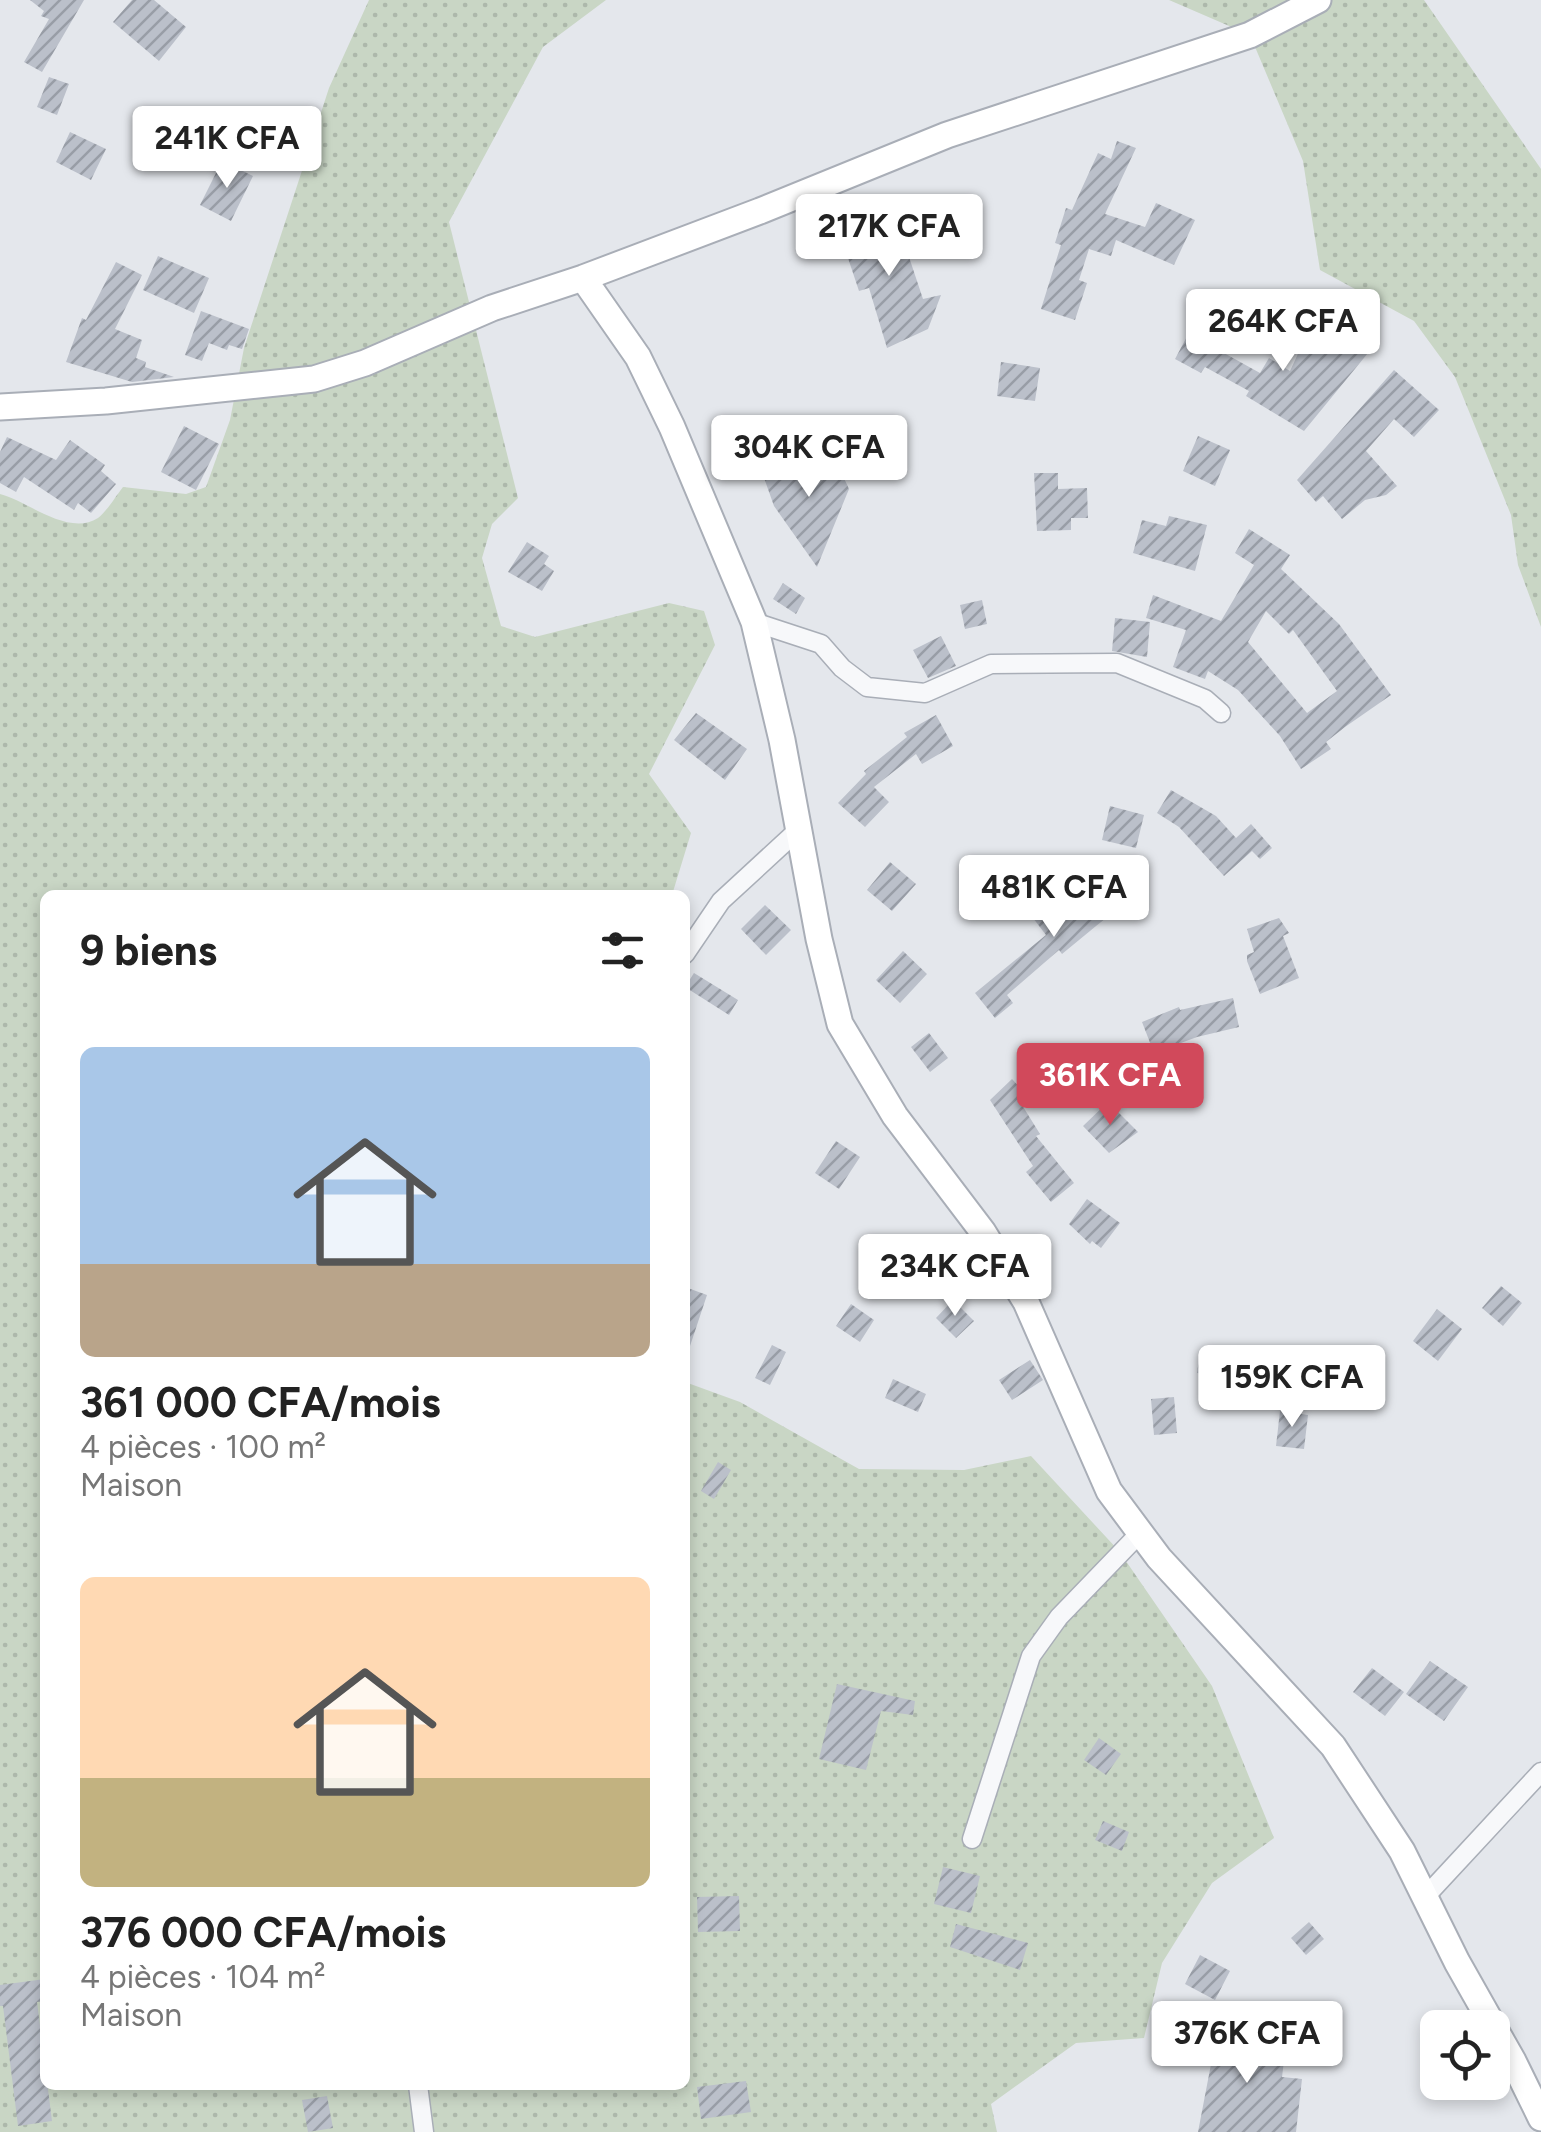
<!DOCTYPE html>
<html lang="fr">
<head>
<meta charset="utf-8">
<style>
  body { margin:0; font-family:Figtree,sans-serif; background:#f6f6f6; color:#222; height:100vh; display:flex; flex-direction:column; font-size:38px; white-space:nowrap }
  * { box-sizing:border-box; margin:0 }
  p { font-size:32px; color:#767676 }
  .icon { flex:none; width:55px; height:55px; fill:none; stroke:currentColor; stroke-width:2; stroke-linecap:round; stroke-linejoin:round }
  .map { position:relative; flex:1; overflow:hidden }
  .sheet { position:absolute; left:40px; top:890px; width:650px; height:1200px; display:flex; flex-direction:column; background:#fff; border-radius:15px; box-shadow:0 5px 15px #0003 }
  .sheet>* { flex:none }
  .buttons { position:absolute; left:1420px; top:2010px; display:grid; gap:20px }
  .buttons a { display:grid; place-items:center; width:90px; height:90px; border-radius:15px; background:#fff; box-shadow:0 5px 15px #0003; font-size:50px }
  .price { position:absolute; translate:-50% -85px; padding:0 22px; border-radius:10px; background:#fff; color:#222; font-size:32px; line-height:65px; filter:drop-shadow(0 2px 5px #0008) }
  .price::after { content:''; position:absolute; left:50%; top:60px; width:30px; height:22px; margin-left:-15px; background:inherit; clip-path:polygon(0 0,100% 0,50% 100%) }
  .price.current { background:#d1495b; color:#fff }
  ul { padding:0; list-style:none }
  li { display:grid; align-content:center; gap:20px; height:530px; padding:0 40px }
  li span { display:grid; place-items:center; height:310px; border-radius:15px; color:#555 }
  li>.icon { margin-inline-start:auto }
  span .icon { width:180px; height:180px; fill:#fffc; stroke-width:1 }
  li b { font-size:42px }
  h2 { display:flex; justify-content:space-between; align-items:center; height:120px; padding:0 40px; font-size:42px }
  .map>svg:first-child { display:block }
  .grass { fill:url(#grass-dots) }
  .building { fill:url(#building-hatch); fill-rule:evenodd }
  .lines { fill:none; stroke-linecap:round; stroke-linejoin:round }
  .street-casing { stroke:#a9aeb7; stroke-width:21 }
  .secondary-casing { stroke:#a9aeb7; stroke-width:29 }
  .street { stroke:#f7f8fa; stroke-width:18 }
  .secondary { stroke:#fff; stroke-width:25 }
</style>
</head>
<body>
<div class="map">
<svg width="1541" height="2132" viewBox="0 0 1541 2132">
  <defs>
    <pattern id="grass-dots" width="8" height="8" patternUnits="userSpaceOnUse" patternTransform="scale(2.5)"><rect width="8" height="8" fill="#c9d6c5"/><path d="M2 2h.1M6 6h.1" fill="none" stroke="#adb8ab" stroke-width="1.8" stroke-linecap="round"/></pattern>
    <pattern id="building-hatch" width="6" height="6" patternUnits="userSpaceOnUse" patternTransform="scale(2.5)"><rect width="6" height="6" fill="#bbc0ca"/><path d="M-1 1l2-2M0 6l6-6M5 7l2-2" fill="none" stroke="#989da6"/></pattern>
  </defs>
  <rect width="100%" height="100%" fill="#e4e7ec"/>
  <path class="grass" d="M369 0H606L543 47 449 222 518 498 492 524 482 558 501 626 535 637 669 603 704 611 715 645 649 774 691 833 672 895H45V2085H685V1382L740 1402 859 1469 964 1470 1031 1456 1119 1551 1212 1686 1274 1838 1212 1883 1162 1963 1144 2038 1076 2043 991 2104 997 2132H0V494C28 501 68 537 98 518 107 511 116 496 123 487L186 494 206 487 230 420 244 348 329 88Z
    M1169 0H1424L1541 169V627L1518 565 1511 515 1455 377 1414 321 1320 270 1303 161 1250 35Z"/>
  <path class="building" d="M30 0H84L42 72 24 62 49 19 41 16 44 11Z
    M132 0H154L186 27 159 61 113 22Z
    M49 77 69 84 57 115 37 107Z
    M70 132 106 149 91 180 56 162Z
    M1117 141 1136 148 1105 214 1145 227 1156 203 1195 220 1174 265 1116 240 1111 256 1089 249 1079 280 1087 283 1075 320 1041 309 1061 245 1055 243 1066 208 1072 210 1098 153 1111 159Z
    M222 161 253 176 231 221 200 205Z
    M895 215 923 299 941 295 928 329 887 348 869 288 859 291 840 234Z
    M158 256 209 278 194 313 143 290Z
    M116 262 142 275 115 329 142 340 136 358 146 362 145 367 174 377 132 382 66 362 82 318 86 320Z
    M201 311 249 329 242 349 229 345 227 350 209 343 202 361 185 355Z
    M1310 328 1345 344V340L1368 353 1304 431 1246 396 1249 391 1205 367 1201 373 1175 359 1191 329 1218 343 1215 348 1260 373 1269 358 1290 371Z
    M1001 362 1040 368 1035 401 997 396Z
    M1394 370 1439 410 1414 437 1394 419 1366 451 1397 486 1386 495 1365 500 1342 519 1323 496 1316 502 1297 480Z
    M184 426 219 444 196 490 161 472Z
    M1198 436 1230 450 1215 486 1183 471Z
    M7 437 56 460 70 440 105 465 101 471 116 484 91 513 78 503 74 510 24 477 16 492 0 483V452Z
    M831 451 840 477 843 476 849 489 817 567 774 506 763 475Z
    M1034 473H1058V489L1087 488 1088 518H1071V530L1037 531Z
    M1169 516 1207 525 1195 571 1133 553 1142 520 1166 526Z
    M1249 529 1290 555 1281 569 1339 624 1391 695 1345 727 1326 742 1331 749 1301 769 1280 736 1238 690 1208 671 1205 679 1173 667 1186 630 1146 618 1153 595 1221 621 1254 565 1235 553ZM1266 611 1289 634 1293 630 1337 691 1307 713 1248 642Z
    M527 542 549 556 544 564 554 571 542 591 508 572Z
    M783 583 805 598 796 614 773 599Z
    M982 600 987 624 965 629 960 605Z
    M1115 618 1150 622 1147 657 1112 651Z
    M941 636 956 666 928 678 913 650Z
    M696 713 747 749 725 780 674 740Z
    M936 715 953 746 922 764 916 754 874 787 889 802 865 827 838 803 866 774 864 771 907 737 904 733Z
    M1171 790 1216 816 1236 838 1251 824 1272 848 1260 859 1252 851 1224 876 1179 827 1157 813Z
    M1110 806 1144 815 1136 848 1102 840Z
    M890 862 916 884 892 911 867 890Z
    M1108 873 1132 893 1109 920 1107 917 1062 954 1059 950 1007 995 1013 1003 995 1018 975 993 1046 935 1033 918 1058 897 1073 916Z
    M765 905 791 930 766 955 741 929Z
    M1279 918 1289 933 1283 936 1299 978 1260 994 1247 961V955L1254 952 1247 929Z
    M903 951 927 974 900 1003 876 980Z
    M694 973 738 1000 729 1015 685 987Z
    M1233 998 1239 1027 1197 1037 1154 1053 1142 1022 1179 1007 1180 1010Z
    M929 1033 948 1058 930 1072 911 1047Z
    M1012 1079 1023 1091 1017 1097 1040 1134 1036 1136 1074 1183 1051 1202 1026 1172 1033 1166 990 1100Z
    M1108 1102 1138 1132 1109 1153 1083 1126Z
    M836 1141 860 1157 839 1189 815 1173Z
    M1087 1199 1120 1223 1101 1248 1092 1241 1090 1244 1069 1224Z
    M902 1239 935 1259 927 1273 894 1253Z
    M1501 1286 1522 1303 1503 1326 1482 1308Z
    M685 1287 707 1295 688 1352 685 1351Z
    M953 1300 974 1321 956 1338 936 1318Z
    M851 1304 874 1320 860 1342 836 1326Z
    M1437 1309 1462 1329 1438 1361 1413 1341Z
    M772 1345 786 1352 770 1385 755 1378Z
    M1200 1354 1238 1359 1235 1379 1197 1373Z
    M1030 1360 1043 1380 1012 1400 999 1380Z
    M893 1379 926 1394 918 1412 885 1398Z
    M1174 1397 1177 1433 1154 1435 1151 1399Z
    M1280 1411 1308 1415 1304 1449 1276 1446Z
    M718 1462 731 1470 714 1499 701 1491Z
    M1430 1661 1468 1687 1444 1721 1406 1694Z
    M1372 1668 1404 1692 1385 1716 1353 1692Z
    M837 1684 915 1701 913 1715 881 1711 866 1770 819 1759Z
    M1099 1738 1121 1754 1106 1775 1084 1760Z
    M1103 1821 1129 1832 1122 1851 1095 1840Z
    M943 1867 980 1876 971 1913 934 1904Z
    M739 1896 740 1931 698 1932 697 1897Z
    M1309 1922 1324 1939 1306 1955 1291 1938Z
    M956 1924 1028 1943 1020 1970 950 1947Z
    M1200 1955 1230 1971 1215 2000 1185 1984Z
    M45 1979V2001L37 2002 52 2121 18 2126 3 2006H0V1985Z
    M1201 2028 1286 2045 1282 2077 1302 2079 1296 2132H1198L1212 2059 1197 2054Z
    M746 2081 751 2112 701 2119 697 2087Z
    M327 2096 333 2128 308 2132 302 2100Z"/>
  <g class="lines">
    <g class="street-casing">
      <path id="street" d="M754 622 821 644 842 668 867 687 925 693 991 664 1117 663 1205 699 1221 713
        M685 954 721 901 797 831
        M972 1839 1031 1656 1059 1617 1140 1533
        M1425 1897 1541 1772
        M418 2085 424 2132"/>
    </g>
    <g class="secondary-casing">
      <path id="secondary" d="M583 278 638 357 672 427 754 622 782 740 819 939 840 1024 895 1116 983 1232 1026 1302 1109 1491 1159 1558 1333 1746 1402 1851 1457 1962 1513 2061 1541 2118
        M0 407 106 401 314 379 365 363 492 308 583 278 760 211 947 135 1250 35 1318 0"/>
    </g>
    <use href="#street" class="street"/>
    <use href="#secondary" class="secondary"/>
  </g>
</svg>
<div class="buttons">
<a><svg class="icon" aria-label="locate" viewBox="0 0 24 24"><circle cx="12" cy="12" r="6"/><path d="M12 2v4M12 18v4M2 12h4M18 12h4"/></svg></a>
</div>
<b class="price" style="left:227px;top:191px">241K CFA</b>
<b class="price" style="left:889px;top:279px">217K CFA</b>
<b class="price" style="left:1283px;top:374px">264K CFA</b>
<b class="price" style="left:809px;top:500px">304K CFA</b>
<b class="price" style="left:1054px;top:940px">481K CFA</b>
<b class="price current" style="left:1110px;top:1128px">361K CFA</b>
<b class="price" style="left:955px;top:1319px">234K CFA</b>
<b class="price" style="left:1292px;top:1430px">159K CFA</b>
<b class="price" style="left:1247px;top:2086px">376K CFA</b>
<section class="sheet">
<h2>9 biens<svg class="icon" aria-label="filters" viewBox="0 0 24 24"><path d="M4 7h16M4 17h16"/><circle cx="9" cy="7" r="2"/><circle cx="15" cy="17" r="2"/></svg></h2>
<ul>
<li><span style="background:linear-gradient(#a9c7e8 70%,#b9a48a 0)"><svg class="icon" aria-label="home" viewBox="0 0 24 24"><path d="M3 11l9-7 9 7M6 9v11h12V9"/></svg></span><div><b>361 000 CFA/mois</b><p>4 pièces · 100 m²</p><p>Maison</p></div></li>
<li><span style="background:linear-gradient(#ffd9b3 65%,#c2b280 0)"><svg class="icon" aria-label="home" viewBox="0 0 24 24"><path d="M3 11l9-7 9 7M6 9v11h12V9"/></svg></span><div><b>376 000 CFA/mois</b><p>4 pièces · 104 m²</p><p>Maison</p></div></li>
</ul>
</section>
</div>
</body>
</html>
